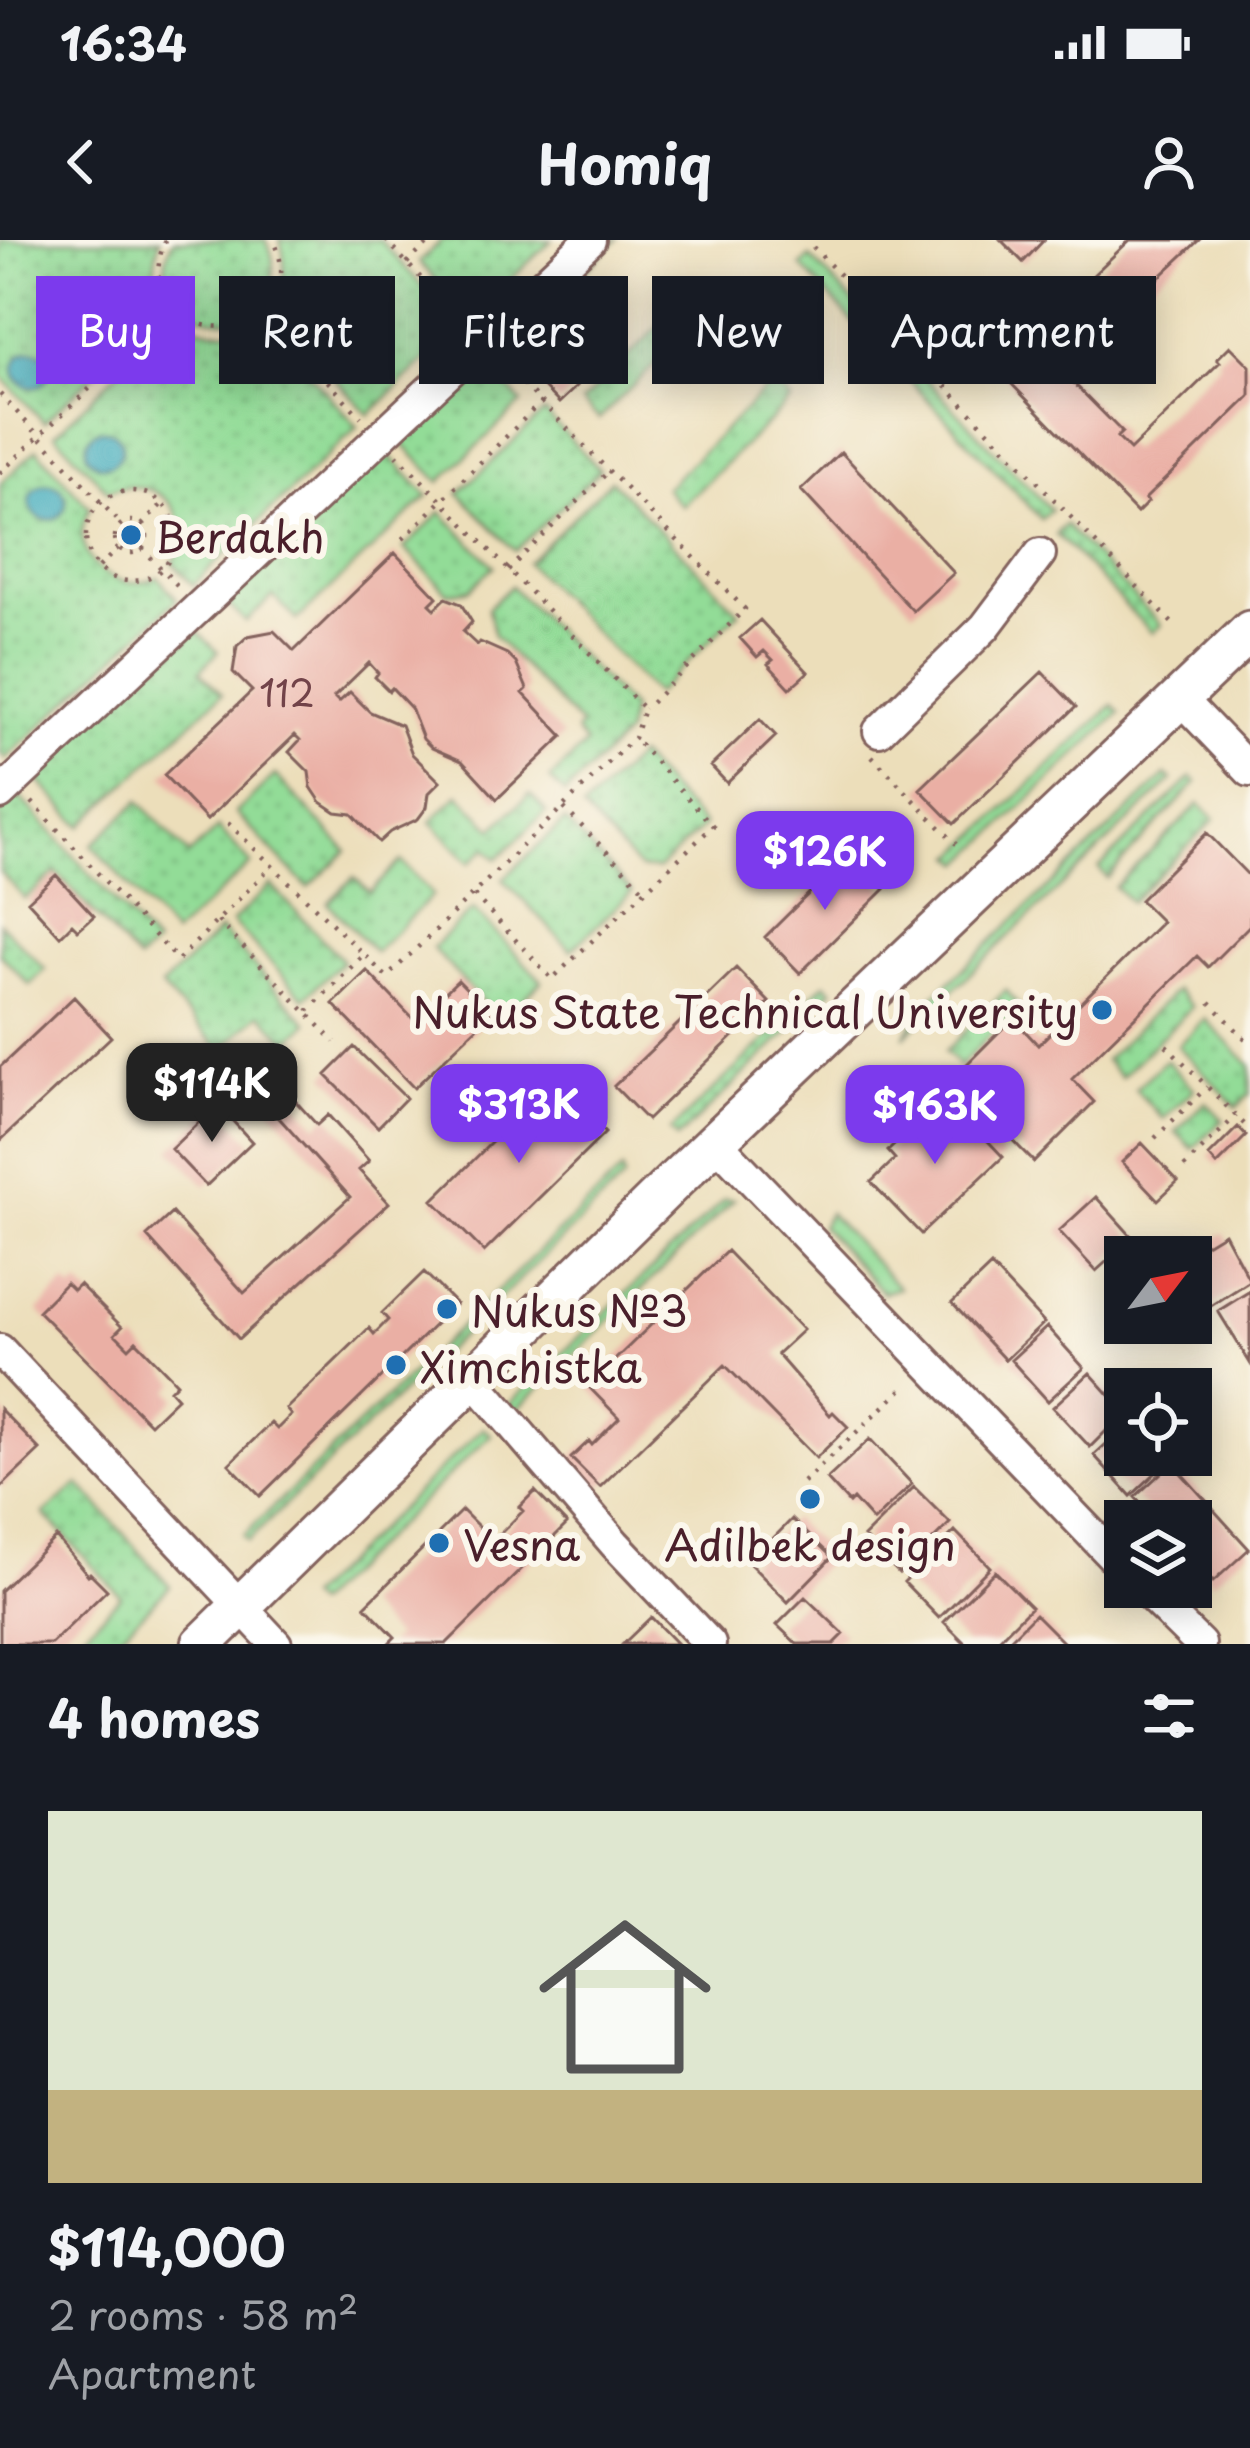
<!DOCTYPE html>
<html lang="en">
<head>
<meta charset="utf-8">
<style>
  body { margin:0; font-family:"Playpen Sans",sans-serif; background:#242831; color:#f1f3f6; height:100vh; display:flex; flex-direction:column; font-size:45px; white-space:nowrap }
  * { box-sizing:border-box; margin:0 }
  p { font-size:39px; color:#9ea1a6 }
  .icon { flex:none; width:66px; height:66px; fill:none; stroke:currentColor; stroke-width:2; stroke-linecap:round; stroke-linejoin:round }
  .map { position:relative; height:1404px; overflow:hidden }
  .details { display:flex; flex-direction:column; background:#171b24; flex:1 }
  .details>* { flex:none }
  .hud { position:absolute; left:36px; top:36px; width:1179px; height:108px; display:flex; gap:24px }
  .needle { width:78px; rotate:58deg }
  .fabs { position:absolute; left:1104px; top:996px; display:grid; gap:24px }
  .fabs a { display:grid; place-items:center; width:108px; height:108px; border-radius:0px; background:#171b24; box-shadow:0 6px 30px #0003; font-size:60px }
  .price { position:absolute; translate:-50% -102px; padding:0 27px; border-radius:24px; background:#7c3aed; color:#fff; font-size:39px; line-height:78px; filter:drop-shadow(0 3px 6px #0008) }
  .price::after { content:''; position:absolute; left:50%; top:72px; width:36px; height:27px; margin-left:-18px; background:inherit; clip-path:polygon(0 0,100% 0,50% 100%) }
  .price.on { background:#222; color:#fff }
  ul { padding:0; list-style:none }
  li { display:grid; align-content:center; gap:24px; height:636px; padding:0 48px }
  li+li { border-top:3px solid #363941 }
  li span { display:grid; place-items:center; height:372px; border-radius:0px; color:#555 }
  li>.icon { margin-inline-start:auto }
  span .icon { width:216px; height:216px; fill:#fffc; stroke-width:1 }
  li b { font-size:51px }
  h2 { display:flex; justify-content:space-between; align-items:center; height:144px; padding:0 48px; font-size:51px }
  .pill { padding:0 42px; border-radius:0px; background:#171b24; box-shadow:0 6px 30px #0003; font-size:42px; line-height:108px }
  .pill.on { background:#7c3aed; color:#fff }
  .status { display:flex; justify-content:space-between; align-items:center; height:84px; padding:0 60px; background:#171b24; direction:ltr }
  .status svg { height:33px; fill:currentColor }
  header { display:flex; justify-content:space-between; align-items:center; height:156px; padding:0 48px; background:#171b24; font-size:54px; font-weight:700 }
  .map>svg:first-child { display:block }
  .grass { fill:url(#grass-dots); stroke:#6e7e61; stroke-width:3 }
  .water { fill:url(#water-ripples); stroke:#446674; stroke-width:3 }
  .building { fill:#eaafa4 }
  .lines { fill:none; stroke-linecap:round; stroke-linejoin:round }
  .minor-casing { stroke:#83625d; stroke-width:36 }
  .major-casing { stroke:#83625d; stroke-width:45 }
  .path { stroke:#83625d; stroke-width:4.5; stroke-dasharray:3 9; stroke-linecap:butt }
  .minor { stroke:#fff; stroke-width:30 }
  .major { stroke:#fff; stroke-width:39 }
  .poi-dot { fill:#1f6fb2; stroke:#fbf7ec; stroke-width:4.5 }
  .labels { text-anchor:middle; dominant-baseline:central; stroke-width:12; stroke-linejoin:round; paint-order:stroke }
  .number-label { font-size:36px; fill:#724349 }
  .poi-label { font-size:42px; fill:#4a1f2b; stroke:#fbf7ec; text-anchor:start }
</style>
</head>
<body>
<div class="status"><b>16:34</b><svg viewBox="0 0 49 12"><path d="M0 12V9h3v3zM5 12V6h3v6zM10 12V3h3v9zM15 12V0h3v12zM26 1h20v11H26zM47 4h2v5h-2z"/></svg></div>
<header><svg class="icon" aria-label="back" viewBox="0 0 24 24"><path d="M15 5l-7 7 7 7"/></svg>Homiq<svg class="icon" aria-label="person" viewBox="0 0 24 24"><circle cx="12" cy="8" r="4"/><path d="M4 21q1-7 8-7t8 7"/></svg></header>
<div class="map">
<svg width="1250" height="1404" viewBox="0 0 1250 1404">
  <defs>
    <pattern id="grass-dots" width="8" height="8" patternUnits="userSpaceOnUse" patternTransform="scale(3)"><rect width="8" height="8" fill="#92dc97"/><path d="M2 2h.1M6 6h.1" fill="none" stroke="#7fbc82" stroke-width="1.8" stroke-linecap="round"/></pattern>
    <pattern id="water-ripples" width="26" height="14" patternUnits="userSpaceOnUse" patternTransform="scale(3)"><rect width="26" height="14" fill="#3facbd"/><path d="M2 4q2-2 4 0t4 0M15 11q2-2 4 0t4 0" fill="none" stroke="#378b9a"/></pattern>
  </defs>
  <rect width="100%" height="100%" fill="#fbf7ec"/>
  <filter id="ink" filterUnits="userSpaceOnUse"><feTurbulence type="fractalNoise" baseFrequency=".00833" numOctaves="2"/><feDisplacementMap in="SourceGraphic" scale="24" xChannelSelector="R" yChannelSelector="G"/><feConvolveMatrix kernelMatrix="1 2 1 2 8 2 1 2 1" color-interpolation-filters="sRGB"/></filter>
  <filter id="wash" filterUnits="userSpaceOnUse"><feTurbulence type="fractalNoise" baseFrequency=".004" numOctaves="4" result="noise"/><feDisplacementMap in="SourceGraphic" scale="48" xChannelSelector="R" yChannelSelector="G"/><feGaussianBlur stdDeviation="2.7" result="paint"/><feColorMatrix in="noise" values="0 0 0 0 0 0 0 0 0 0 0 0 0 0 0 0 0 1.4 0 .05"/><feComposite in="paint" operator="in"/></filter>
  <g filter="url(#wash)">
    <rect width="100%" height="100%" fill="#ecdeba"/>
    <path class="grass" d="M0 0H160C152 23 153 45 167 65L44 182 0 135Z
      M173 0H266C274 15 276 29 270 45 246 117 136 66 173 0Z
      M280 0H380L460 87 369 175 270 69C286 46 287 26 280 0Z
      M442 0H552L471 77 419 22Z
      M605 0H617L487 126 522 163 440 242 398 199Z
      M810 17 864 73 854 83 801 26Z
      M690 56 707 74 599 179 582 162Z
      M176 75C203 95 230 96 259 79L358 187 193 345 173 323C199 275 158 233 108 251L55 194Z
      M885 96 1051 270 1041 279 876 105Z
      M773 142 791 160 682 266 665 248Z
      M544 172 600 230 515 311 459 253Z
      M378 203 428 256 297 380 273 356 246 382 219 356Z
      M37 209 90 268C63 315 113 357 158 337L177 359 6 519 0 513V244Z
      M611 240 739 372 655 454 527 323Z
      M441 272 494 326 470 349 448 353 404 308Z
      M1065 285 1161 385 1152 393 1056 294Z
      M511 346 631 468 626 494 565 554 550 539 586 504 576 492 580 485 494 396 488 368Z
      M189 383 218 412 200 431 222 454 81 586 31 532Z
      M1113 465 1120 473 963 623 955 616Z
      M638 516 704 586 658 629H640L583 569Z
      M275 535 347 611 308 648 236 573Z
      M1166 535 1172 540 904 797 923 767Z
      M1192 537 1197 542 1107 638 1099 628Z
      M459 554 493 589 530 554 546 572 497 619 486 608 470 623 431 582Z
      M18 555 155 705 138 721 56 632 25 659 0 632V572Z
      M139 561 189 615 218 588 251 624 173 695 92 605Z
      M1199 564 1215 579 1131 662 1115 647Z
      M565 581 632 652 571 710 503 639Z
      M401 621 433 655 375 712 328 663 354 637 370 652Z
      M271 645 343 721 304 758 232 682Z
      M473 669 542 741 501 781 432 708Z
      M0 683 45 729 30 745 0 714Z
      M220 690 308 783 288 802 260 773 221 810 161 747Z
      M825 743 832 750 677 899 670 891Z
      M1006 750 1019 766 960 826 945 812Z
      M1176 750 1192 767 1121 837 1105 820Z
      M1205 779 1250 825V854L1237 867 1178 806Z
      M1166 820 1194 849 1163 879 1135 849Z
      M1206 862 1223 880 1193 909 1176 892Z
      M622 931 624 939 248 1301 243 1296Z
      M725 959 734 960 516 1171 509 1164Z
      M829 973 899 1048 883 1053 821 986Z
      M483 1188 491 1195 314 1365 307 1358Z
      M79 1244 170 1346 111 1404H73L121 1356 44 1274Z"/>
    <path class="water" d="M14 129a18 18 0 1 1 36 0a18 18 0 1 1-36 0Z
      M86 208a18 18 0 1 1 36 0a18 18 0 1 1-36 0Z
      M30 262a18 18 0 1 1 36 0a18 18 0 1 1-36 0Z"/>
    <g id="blocks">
      <path class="building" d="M1001 0H1044L1023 22Z
        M1130 0H1199L1080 112 1048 78Z
        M1035 104 1122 192 1117 197 1130 210 1220 122 1217 119 1230 106 1250 126V156L1145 259 1148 262 1137 273 1003 135Z
        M540 107 577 146 559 163 522 125Z
        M841 212 954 333 913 371 801 250Z
        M395 313 437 357 430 364 435 369 446 358 461 364 472 382 463 392 477 405 480 402 507 414 516 423 527 449 523 453 563 496 497 559 462 521 432 508 423 499 411 468 392 448 389 451 375 437 378 433 369 423 334 457 339 462 350 452 370 472 401 485 412 514 440 542 429 553 427 567 418 579 390 592 379 602 352 574 336 572 321 562 311 547 309 532 289 512 300 500 295 495 207 580 164 535 252 451 233 432 237 406 248 396 274 391 294 411Z
        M760 380 808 432 790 448 768 424 773 420 764 411 757 417 740 398Z
        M1042 432 1076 467 954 584 920 549Z
        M760 479 776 496 727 543 711 526Z
        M1207 593 1250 637V685L1208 727 1197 716 1072 839 1094 862 1034 922 952 839 1013 778 1038 805 1162 682 1140 660Z
        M850 613 885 649 800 733 765 697Z
        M56 635 94 676 78 690 72 684 60 696 28 661Z
        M736 728 769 762 647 880 614 846Z
        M367 731 415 781 458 740 491 774 414 848 333 764Z
        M74 757 111 797 0 901V827Z
        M354 807 406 858 378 887 326 835Z
        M271 834 317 885 328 875 369 921 359 930 389 963 239 1099 147 996 172 973 244 1053 350 957 254 850Z
        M554 841 605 893 484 1012 433 960Z
        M220 862 232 874 229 877 252 902 206 946 171 909Z
        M953 864 1003 917 921 994 871 942 895 919 888 911 924 877 931 885Z
        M1238 887 1246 896 1217 925 1209 916Z
        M1142 903 1178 941 1158 960 1122 922Z
        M1096 957 1133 998 1096 1031 1059 991Z
        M1224 993 1250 1041 1211 1066 1191 1034V1017H1185Z
        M727 1011 803 1090 777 1114 830 1175 833 1172 848 1187 816 1218 725 1125 600 1247 571 1218 589 1201 592 1205 619 1178 588 1146Z
        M991 1026 1044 1083 1005 1120 952 1063Z
        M424 1032 456 1064 260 1256 229 1224 271 1183 277 1189 291 1175 286 1169 369 1088 374 1094 388 1080 382 1073Z
        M66 1043 73 1050 79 1044 122 1087 115 1094 129 1108 136 1101 177 1143 170 1150 177 1158 150 1184 38 1071Z
        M1250 1051V1123L1218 1071Z
        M1047 1087 1084 1128 1048 1161 1011 1120Z
        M1090 1133 1125 1172 1090 1207 1053 1167Z
        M0 1169 40 1210 0 1248Z
        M1125 1187V1215H1161L1167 1222 1131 1256 1094 1215Z
        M870 1199 912 1244 873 1281 853 1259 849 1263 827 1239Z
        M1172 1223 1209 1264 1190 1281H1157L1135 1257Z
        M914 1247 950 1283 899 1333 864 1297Z
        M535 1251 567 1284 446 1404H388L395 1397 365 1366 462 1270 493 1301 523 1271 519 1267Z
        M1212 1268 1249 1309 1213 1342 1191 1318V1288Z
        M792 1279 832 1317 788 1362 749 1323Z
        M955 1291 990 1327 939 1378 904 1342Z
        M56 1297 88 1335 90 1333 107 1350 51 1404H0V1351Z
        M995 1331 1031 1367 994 1404H966L944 1382Z
        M805 1357 844 1394 834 1404H797L777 1385Z
        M1035 1374 1065 1404H1005Z
        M651 1377 677 1404H623Z"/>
    </g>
  </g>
  <g filter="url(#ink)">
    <use href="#blocks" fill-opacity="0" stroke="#83625d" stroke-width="3"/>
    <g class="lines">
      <g class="minor-casing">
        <path id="minor" d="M1180 458 1250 531
          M879 491 985 387 1040 314
          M0 554 590 0
          M715 901 1125 1329
          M0 1110 276 1404
          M473 1139 615 1304 710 1404
          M1142 1347 1200 1404"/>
      </g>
      <g class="major-casing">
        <path id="major" d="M202 1404 675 940 1250 391"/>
      </g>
      <path class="path" d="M165 0C120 118 321 113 274 0
        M386 0 463 84
        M813 7 1173 384
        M407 23 432 0
        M262 71 361 177
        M0 154 121 284
        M541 162 745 369 645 469
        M0 233 174 69
        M86 296a45 45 0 1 1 90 0a45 45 0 1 1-90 0Z
        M115 297a16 16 0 1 1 32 0a16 16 0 1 1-32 0Z
        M142 285 162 264
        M403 299 541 162 520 140 528 131
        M142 308 178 346
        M99 327 119 307
        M508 330 609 231
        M872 516 956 604
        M32 562 178 720 272 626
        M564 568 646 652
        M228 583 387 737 634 498 644 469 397 215
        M474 655 552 739 713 586 634 498
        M218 681 335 802
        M1210 762 1250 804
        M308 771 363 715
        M1166 805 1250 890
        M1155 898 1207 847
        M1184 927 1236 876
        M803 1242 908 1144"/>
      <use href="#minor" class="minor"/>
      <use href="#major" class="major"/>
    </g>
  </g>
  <g class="poi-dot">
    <circle cx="131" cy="295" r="12"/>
    <circle cx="1102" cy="770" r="12"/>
    <circle cx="447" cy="1069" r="12"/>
    <circle cx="396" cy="1125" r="12"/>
    <circle cx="810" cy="1259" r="12"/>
    <circle cx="439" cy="1303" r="12"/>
  </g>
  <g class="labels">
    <g class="number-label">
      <text x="287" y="452">112</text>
    </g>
    <g class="poi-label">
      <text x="155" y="295">Berdakh</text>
      <text x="1078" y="770" text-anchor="end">Nukus State Technical University</text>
      <text x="471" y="1069">Nukus №3</text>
      <text x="420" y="1125">Ximchistka</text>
      <text x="463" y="1303">Vesna</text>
      <text x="810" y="1303" text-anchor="middle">Adilbek design</text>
    </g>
  </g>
</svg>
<div class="fabs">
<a><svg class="needle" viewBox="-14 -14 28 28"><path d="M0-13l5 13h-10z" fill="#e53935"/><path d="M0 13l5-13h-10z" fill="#9ea1a6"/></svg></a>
<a><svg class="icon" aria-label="locate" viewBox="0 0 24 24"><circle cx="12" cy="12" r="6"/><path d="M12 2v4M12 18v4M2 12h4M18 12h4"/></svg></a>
<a><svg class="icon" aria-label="layers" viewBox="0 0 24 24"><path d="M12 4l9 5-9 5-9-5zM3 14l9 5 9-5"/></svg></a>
</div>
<b class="price" style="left:825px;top:673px">$126K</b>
<b class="price on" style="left:212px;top:905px">$114K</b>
<b class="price" style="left:519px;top:926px">$313K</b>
<b class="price" style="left:935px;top:927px">$163K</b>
<div class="hud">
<a class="pill on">Buy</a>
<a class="pill">Rent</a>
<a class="pill">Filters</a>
<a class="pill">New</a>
<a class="pill">Apartment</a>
</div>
</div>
<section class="details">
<h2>4 homes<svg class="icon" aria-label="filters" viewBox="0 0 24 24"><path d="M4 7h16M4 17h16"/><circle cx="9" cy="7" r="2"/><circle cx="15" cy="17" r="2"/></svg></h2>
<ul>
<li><span style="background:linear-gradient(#dfe7d0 75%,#c2b280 0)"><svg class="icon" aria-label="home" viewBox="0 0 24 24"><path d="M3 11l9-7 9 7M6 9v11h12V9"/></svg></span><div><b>$114,000</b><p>2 rooms · 58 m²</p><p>Apartment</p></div></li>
</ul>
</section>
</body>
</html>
